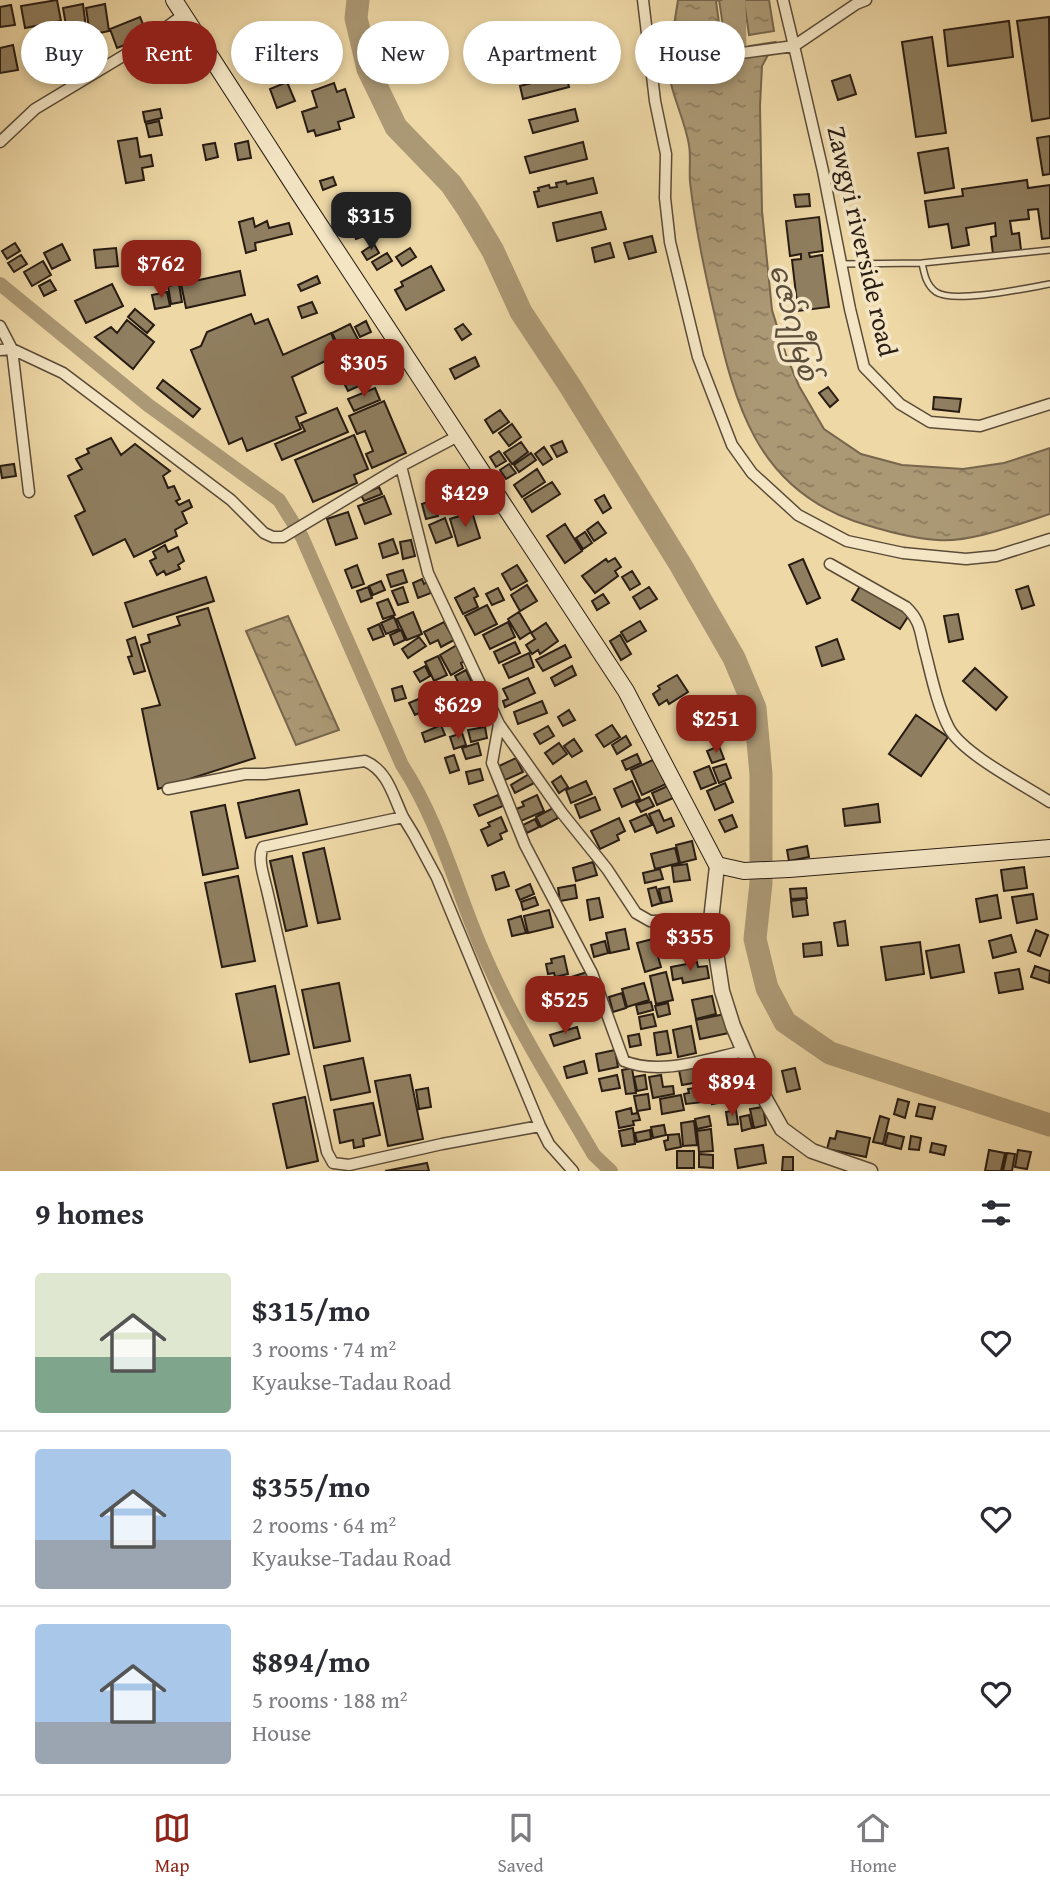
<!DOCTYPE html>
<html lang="en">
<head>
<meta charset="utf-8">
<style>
  body { margin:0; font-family:"Gentium Book Plus","Noto Sans Myanmar",serif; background:#f7f7f7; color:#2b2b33; height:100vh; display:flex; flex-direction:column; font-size:26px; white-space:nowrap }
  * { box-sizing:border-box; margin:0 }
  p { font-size:23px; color:#7c7c81 }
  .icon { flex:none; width:38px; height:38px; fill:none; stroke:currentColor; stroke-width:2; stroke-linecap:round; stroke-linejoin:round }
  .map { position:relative; height:1171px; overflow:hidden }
  .drawer { display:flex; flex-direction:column; background:#fff; flex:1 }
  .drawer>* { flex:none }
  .guide { position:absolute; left:21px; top:21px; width:1008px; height:63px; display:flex; gap:14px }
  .price { position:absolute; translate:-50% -60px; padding:0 16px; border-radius:14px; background:#8f2418; color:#fff; font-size:23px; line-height:46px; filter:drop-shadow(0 2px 4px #0008) }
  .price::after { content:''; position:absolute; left:50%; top:42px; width:21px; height:16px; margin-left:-10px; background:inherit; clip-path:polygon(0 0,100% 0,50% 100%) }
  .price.current { background:#222; color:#fff }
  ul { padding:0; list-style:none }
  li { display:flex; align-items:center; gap:21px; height:175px; padding:0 35px }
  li+li { border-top:2px solid #e1e1e2 }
  li span { display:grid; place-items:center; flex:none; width:196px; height:140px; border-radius:7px; color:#555 }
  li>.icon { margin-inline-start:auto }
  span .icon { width:84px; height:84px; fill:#fffc; stroke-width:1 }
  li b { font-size:30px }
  h2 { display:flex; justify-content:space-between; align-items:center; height:84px; padding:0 35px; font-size:30px }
  .chip { padding:0 24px; border-radius:32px; background:#fff; box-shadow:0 4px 10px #0003; font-size:24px; line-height:63px }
  .chip.current { background:#8f2418; color:#fff }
  .tabs { display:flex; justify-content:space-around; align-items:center; height:98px; border-top:2px solid #e1e1e2; background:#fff; font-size:19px; color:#7c7c81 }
  .tabs a { display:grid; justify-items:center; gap:4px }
  .tabs .current { color:#8f2418 }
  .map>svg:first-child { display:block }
  .water { fill:url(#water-ripples); stroke:#77664d; stroke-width:2 }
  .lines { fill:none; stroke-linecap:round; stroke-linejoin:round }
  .canal { stroke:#ab9874; stroke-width:14 }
  .river { stroke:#ab9874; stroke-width:23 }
  .building { fill:#8f7e5f; stroke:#281c13; stroke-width:2 }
  .service-casing { stroke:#5a4b38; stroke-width:8 }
  .minor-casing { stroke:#5a4b38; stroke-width:13 }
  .tertiary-casing { stroke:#5a4b38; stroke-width:17 }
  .secondary-casing { stroke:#281c13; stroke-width:18 }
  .service { stroke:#f4e6c5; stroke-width:5 }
  .minor { stroke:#f4e6c5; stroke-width:10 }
  .tertiary { stroke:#f4e6c5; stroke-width:14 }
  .secondary { stroke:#f4e6c5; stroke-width:16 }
  .labels { text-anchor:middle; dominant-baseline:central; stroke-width:7; stroke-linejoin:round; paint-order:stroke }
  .street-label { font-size:26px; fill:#281c13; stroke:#f4e6c5 }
  .water-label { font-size:28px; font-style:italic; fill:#5c4e3a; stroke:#f4e6c5 }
</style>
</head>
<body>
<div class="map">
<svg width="1050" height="1171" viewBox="0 0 1050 1171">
  <defs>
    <pattern id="water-ripples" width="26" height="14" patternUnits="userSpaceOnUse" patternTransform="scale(1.75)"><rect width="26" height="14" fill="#ab9874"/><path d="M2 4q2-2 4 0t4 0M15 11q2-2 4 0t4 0" fill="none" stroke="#8b7b5e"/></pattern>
  </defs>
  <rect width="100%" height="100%" fill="#eed8a6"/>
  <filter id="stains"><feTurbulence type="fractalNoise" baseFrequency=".00286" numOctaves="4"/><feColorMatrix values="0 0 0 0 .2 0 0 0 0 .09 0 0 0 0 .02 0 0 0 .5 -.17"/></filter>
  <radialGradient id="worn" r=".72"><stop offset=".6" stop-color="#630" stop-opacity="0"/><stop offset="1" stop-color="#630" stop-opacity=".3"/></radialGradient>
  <path class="water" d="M678 0H741L745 35 725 38 719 0 716 1 721 38 671 44Z
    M744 0H769L774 31 749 35Z
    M775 42 762 66 760 106 762 211 772 310 786 355 799 386 824 429 861 454 902 465 963 469 1004 463 1050 448V514C1018 524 971 543 937 540 908 538 881 530 854 521 756 486 735 404 714 312 704 269 695 226 690 182 689 170 691 157 689 145 684 115 667 88 668 58L721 50 723 58 726 57 725 49 745 46 746 55 750 54 749 46Z
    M288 616 339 730 296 745 246 631Z"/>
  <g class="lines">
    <path class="canal" d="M0 284 148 405 279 500 302 537 402 765C438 820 455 885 480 945 511 1019 554 1086 594 1155L611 1171"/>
    <path class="river" d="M358 0 356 18 368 69 396 127 451 184 468 209 493 251 521 312 570 386 680 564 734 658 755 708 761 774V883L755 939 767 988 785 1022 830 1053 1050 1125
      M727 77 735 48 734 0"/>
  </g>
  <path class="building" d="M57 0 61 21 25 28 21 6Z
    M83 4 86 28 67 31 63 8Z
    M105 4 109 31 90 35 86 8Z
    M11 5 15 25 0 27V7Z
    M140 17 148 36 117 48 110 29Z
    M1049 17 1050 118 1032 121 1017 21Z
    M1009 21 1013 57 948 66 944 30Z
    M277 32 281 40 271 45 274 52 257 60 250 45Z
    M932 37 946 133 916 137 902 42Z
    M13 45 18 70 0 73V48Z
    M302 46 307 67 283 73 278 52Z
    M61 48 62 55 67 54 71 74 42 79 39 59 50 57 49 51Z
    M566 74 569 87 523 99 520 86Z
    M850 75 856 94 838 100 832 81Z
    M287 82 295 101 277 108 270 89Z
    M334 83 337 92 345 89 354 117 338 122 340 129 316 136 314 130 308 132 302 112 317 107 312 91Z
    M160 109 162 118 145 122 143 112Z
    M575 109 578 121 533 133 529 120Z
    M159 121 162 135 149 137 146 124Z
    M1050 136V174L1043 175 1037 138Z
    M137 138 140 157 151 155 153 166 142 168 144 180 126 183 118 141Z
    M248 141 251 158 238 160 235 144Z
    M583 142 587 159 530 173 525 157Z
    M215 143 218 157 206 160 203 145Z
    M948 148 954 188 925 193 918 153Z
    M333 177 336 185 323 190 320 181Z
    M593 178 597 193 538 207 534 192 539 191 538 188 549 185 550 188 557 187 556 183 566 181 567 184Z
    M1027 180 1028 188 1050 185V238L1042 239 1038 209 1028 210 1029 219 1010 221 1012 234 1019 233 1021 250 993 254 991 237 996 236 995 223 966 228 969 245 952 248 948 224 929 227 925 201 963 196 962 189Z
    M809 194 810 206 796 207 794 195Z
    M363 203 370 218 359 224 352 209Z
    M601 212 606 229 557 241 553 223Z
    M819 217 823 251 809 253 810 257 822 255 829 307 798 311 792 260 801 259V254L790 256 786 221Z
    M253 218 255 227 267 221 269 228 289 223 292 234 255 243 256 250 246 253 239 222Z
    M363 225 367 235 356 239 352 230Z
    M652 236 656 252 629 259 624 243Z
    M15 243 20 251 7 259 2 251Z
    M610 243 614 257 595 262 592 248Z
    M62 244 70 260 52 269 44 253Z
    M374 244 379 253 367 260 362 252Z
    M116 248 118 266 96 268 94 250Z
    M410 248 416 257 402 266 396 257Z
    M387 253 392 261 377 270 372 262Z
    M192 254 195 268 179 271 176 257Z
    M21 255 27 264 14 272 8 263Z
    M148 257 150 275 130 277 128 259Z
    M43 261 51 275 32 286 24 272Z
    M169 262 170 273 152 275 151 264Z
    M431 266 444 290 406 310 395 290 403 286 401 282Z
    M240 271 245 295 186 308 181 284Z
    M317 276 320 283 301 291 298 285Z
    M50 280 56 290 44 296 39 286Z
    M112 284 123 306 86 323 75 301Z
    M179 284 182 302 171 304 168 286Z
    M167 292 170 306 155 309 152 295Z
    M312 302 317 313 302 318 298 307Z
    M135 309 154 325 147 333 128 317Z
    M251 314 255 324 268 319 283 355 331 333 340 354 292 377 306 413 296 417 301 429 247 451 242 438 229 444 191 350 201 346 207 332Z
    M127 320 154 342 133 369 95 337 111 327 117 333Z
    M366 321 371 332 360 337 355 327Z
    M350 324 362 347 344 357 332 333Z
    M463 324 471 334 462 340 455 329Z
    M475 357 479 366 455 379 450 369Z
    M370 362 377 378 364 384 358 370Z
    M353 369 361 385 348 391 341 377Z
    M163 380 200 409 193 417 157 388Z
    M828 387 838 400 830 407 819 393Z
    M375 388 380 400 354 411 348 399Z
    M934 397 961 399 959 412 933 409Z
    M384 401 406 453 372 468 366 454 373 451 365 431 357 434 349 416Z
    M337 408 348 432 282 460 275 444 305 431 301 423Z
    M500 410 509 422 493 433 485 420Z
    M512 424 521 437 509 446 499 433Z
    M354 435 368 469 354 475 357 483 313 502 295 460Z
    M111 438 121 455 135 444 170 471 163 476 168 488 174 486 180 499 176 501 179 505 189 500 192 507 182 512 187 523 175 530 177 536 134 557 125 539 93 555 75 516 85 511 68 476 82 469 76 459 89 453 87 449Z
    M562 441 567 452 557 457 551 446Z
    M521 442 528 452 512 464 504 453Z
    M544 447 552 459 543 465 535 454Z
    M499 451 506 461 496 467 490 457Z
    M531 453 536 460 519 472 514 465Z
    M14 464 16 476 2 478 0 466Z
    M509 464 516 473 506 479 500 470Z
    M537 469 545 482 522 497 514 485Z
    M552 482 560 494 532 512 524 499Z
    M454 483 462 500 446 508 438 491Z
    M379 487 382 494 364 501 361 495Z
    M604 495 611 508 603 513 595 500Z
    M384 496 391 514 365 524 358 506Z
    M434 500 438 516 426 519 422 504Z
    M348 512 357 538 336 545 327 519Z
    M472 512 480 538 458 546 450 519Z
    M445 518 452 537 436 543 429 525Z
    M598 522 606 533 594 541 587 530Z
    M565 524 582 551 565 563 547 536Z
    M585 532 592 543 583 549 576 538Z
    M393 539 398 553 383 558 379 544Z
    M411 540 415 556 403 559 400 542Z
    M165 545 168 552 178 547 184 561 178 565 180 569 166 575 164 571 157 575 150 561 156 558 153 552Z
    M615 558 621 567 615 571 618 576 595 593 582 576 606 559 608 562Z
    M803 559 820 598 807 604 789 565Z
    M357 565 364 584 352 588 345 570Z
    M517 565 527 581 511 590 502 574Z
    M403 570 407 582 391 587 387 575Z
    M632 571 640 584 630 590 622 577Z
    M206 577 214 601 133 627 125 603Z
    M422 579 424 584 427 582 431 593 418 598 413 583Z
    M381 581 385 590 373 595 369 586Z
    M527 585 537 601 520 611 511 595Z
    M860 586 909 615 900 629 852 600Z
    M1028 586 1034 605 1022 609 1016 590Z
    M368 587 372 598 361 602 357 591Z
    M403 587 408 602 398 605 392 591Z
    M649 587 657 599 640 609 633 597Z
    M474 588 478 596 474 598 478 607 463 614 455 598Z
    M498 588 504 600 492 605 486 594Z
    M603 594 609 603 597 610 592 601Z
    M388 599 395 615 383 619 377 603Z
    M487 605 497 624 475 635 465 616Z
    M208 608 255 758 158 789 142 709 160 705 141 645 150 642 148 635 180 625 177 617Z
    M413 612 422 634 407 640 397 619Z
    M519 612 531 632 520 639 508 619Z
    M958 614 963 639 949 642 944 616Z
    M394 617 399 629 386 634 381 623Z
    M640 621 646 631 627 642 621 632Z
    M444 622 454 640 441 647 438 640 430 644 424 632Z
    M508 622 515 637 490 649 483 635Z
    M546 623 558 641 540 654 538 650 532 654 526 645 535 639 531 633Z
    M379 624 384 636 373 640 368 629Z
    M401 630 405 640 394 645 390 635Z
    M620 635 631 654 621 660 610 641Z
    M135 637 145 671 134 674 128 657 132 656 127 640Z
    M419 637 426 646 408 658 402 649Z
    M837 639 844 659 822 666 816 647Z
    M515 642 520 653 499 663 494 652Z
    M457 645 465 661 461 663 463 668 451 675 440 655Z
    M565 645 571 657 543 671 536 660Z
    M529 653 534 667 509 678 503 665Z
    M438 656 447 675 434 681 425 662Z
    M425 666 430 676 420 682 414 672Z
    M572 666 576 675 555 686 551 678Z
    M975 668 1007 697 996 710 963 681Z
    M466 670 474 687 463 692 455 676Z
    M677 675 688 692 669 704 667 700 659 705 653 694 660 689 658 686Z
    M528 678 535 693 505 707 503 701 508 699 503 689Z
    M402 686 406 698 395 701 392 689Z
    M433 686 440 700 428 705 422 691Z
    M423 697 428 709 415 715 409 703Z
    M542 701 547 713 518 724 514 712Z
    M569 710 575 720 563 726 558 717Z
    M916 715 948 737 921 776 889 754Z
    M707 720 712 733 696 740 690 728Z
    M441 725 445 735 425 742 422 733Z
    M612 725 620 737 604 747 596 735Z
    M548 726 554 736 540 744 534 734Z
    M485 727 487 738 471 742 468 730Z
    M462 733 466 745 454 749 450 737Z
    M626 736 631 745 617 754 612 745Z
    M574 739 582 751 572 757 564 746Z
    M478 743 481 755 466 759 462 748Z
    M559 743 567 754 553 764 545 753Z
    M719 746 724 759 712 763 707 751Z
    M637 754 641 763 626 770 622 761Z
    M454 755 459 770 450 773 445 758Z
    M516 758 523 772 505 780 499 766Z
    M655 759 666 784 642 795 631 770Z
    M726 764 731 778 719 783 713 768Z
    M709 766 716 783 701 789 694 772Z
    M480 769 483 780 469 784 466 772Z
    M531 773 536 782 515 793 511 785Z
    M561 776 568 787 559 793 552 782Z
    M586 781 592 794 571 803 566 790Z
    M632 781 640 799 622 807 614 789Z
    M725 783 733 802 715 810 707 791Z
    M672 784 678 796 657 805 652 793Z
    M299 790 307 824 246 838 238 803Z
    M498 795 503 806 479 816 474 805Z
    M537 795 544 811 521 821 516 809 524 806 522 802Z
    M595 797 600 810 580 818 575 805Z
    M649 797 654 806 641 812 636 803Z
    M878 804 880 822 845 826 843 809Z
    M225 805 238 868 203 875 191 812Z
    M553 808 558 818 541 827 536 817Z
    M659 810 664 821 671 818 674 826 657 833 649 814Z
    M646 814 652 825 635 832 630 821Z
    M732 815 737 827 725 832 719 820Z
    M501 817 507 831 500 834 502 839 488 846 481 830 490 826 488 823Z
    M619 818 625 831 617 835 619 840 600 849 591 831Z
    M535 819 539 827 527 833 523 825Z
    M692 841 696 859 680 863 676 845Z
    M807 846 809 857 789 861 787 850Z
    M324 848 340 919 318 923 303 853Z
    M675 848 679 863 655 869 651 854Z
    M292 856 307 926 286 931 270 861Z
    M593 862 597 875 576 881 573 868Z
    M687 864 690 880 674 882 672 866Z
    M1024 867 1027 888 1004 891 1001 870Z
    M660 869 663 879 645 883 643 873Z
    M504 872 509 886 496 890 492 876Z
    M238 876 255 961 222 967 205 883Z
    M530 884 534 894 520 900 516 890Z
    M575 885 577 898 560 901 558 888Z
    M656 887 661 903 652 906 648 889Z
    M669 887 672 901 662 903 659 889Z
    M806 888 807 898 791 899 790 889Z
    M1033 894 1037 919 1017 923 1012 897Z
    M997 895 1001 918 980 922 976 899Z
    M535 897 538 905 523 910 521 902Z
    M599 898 603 917 590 920 587 900Z
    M806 899 808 915 793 917 791 901Z
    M549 910 553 927 528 933 524 916Z
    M521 916 526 933 512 936 508 920Z
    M845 921 848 945 838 946 834 923Z
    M625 929 629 949 610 953 606 933Z
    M695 929 698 939 680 943 678 933Z
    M1036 930 1048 935 1040 956 1028 951Z
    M1011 935 1016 952 993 958 989 941Z
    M653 939 661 967 645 972 637 943Z
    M605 941 608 953 594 957 591 945Z
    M821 942 822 955 804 957 803 944Z
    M920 942 924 974 886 980 881 947Z
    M959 945 964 972 931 978 926 951Z
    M564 956 568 974 555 977 554 973 548 974 546 964 552 963 551 959Z
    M697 962 698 967 707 966 709 978 683 983 682 978 673 980 671 967Z
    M1035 966 1050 971 1049 983 1031 977Z
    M1019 969 1023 989 999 993 995 973Z
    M587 972 592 989 564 998 559 981Z
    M666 972 673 1000 656 1004 650 976Z
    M339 983 350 1041 314 1048 302 990Z
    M644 983 649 1000 627 1007 622 989Z
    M275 986 289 1054 250 1062 236 994Z
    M553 989 557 1003 537 1009 532 995Z
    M622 993 626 1008 613 1012 609 997Z
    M712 996 716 1014 696 1019 692 1000Z
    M595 997 601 1015 592 1018 586 1000Z
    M651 1002 653 1010 638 1014 636 1005Z
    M668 1003 670 1014 658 1017 655 1006Z
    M653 1014 656 1026 641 1029 639 1017Z
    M725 1014 729 1033 700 1039 696 1020Z
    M691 1026 696 1053 678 1057 673 1030Z
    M577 1027 580 1038 554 1046 550 1035Z
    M667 1031 671 1053 657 1055 654 1033Z
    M639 1034 641 1045 630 1047 628 1036Z
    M615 1050 618 1067 599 1071 596 1054Z
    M363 1058 370 1092 331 1100 324 1066Z
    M584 1061 587 1073 567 1078 564 1067Z
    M702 1066 704 1081 682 1085 679 1070Z
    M632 1068 636 1093 626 1094 622 1070Z
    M795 1068 800 1089 787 1092 782 1071Z
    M410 1075 423 1139 388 1146 375 1081Z
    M617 1075 620 1088 602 1091 599 1079Z
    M645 1075 647 1089 637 1091 634 1077Z
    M661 1075 663 1087 673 1086 674 1094 653 1098 649 1077Z
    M749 1084 752 1101 734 1104 731 1087Z
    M701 1087 704 1102 686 1104 684 1094 689 1093 688 1089Z
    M428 1088 431 1107 419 1109 416 1090Z
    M727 1088 729 1101 712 1104 710 1090Z
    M648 1094 650 1109 637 1111 634 1096Z
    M681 1095 684 1110 662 1114 660 1099Z
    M305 1097 318 1161 287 1168 273 1104Z
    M898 1099 909 1102 905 1118 894 1114Z
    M373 1103 380 1135 363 1139 364 1146 354 1148 353 1140 340 1143 334 1110Z
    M919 1104 935 1107 932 1119 916 1116Z
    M763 1107 766 1125 754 1128 750 1109Z
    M631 1108 632 1114 638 1113 640 1120 633 1121 634 1125 619 1128 616 1112Z
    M736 1110 738 1124 728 1125 726 1112Z
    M749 1115 752 1128 742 1131 740 1117Z
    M709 1116 711 1126 697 1129 695 1119Z
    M880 1116 889 1119 883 1144 873 1142Z
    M694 1121 697 1145 683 1146 681 1123Z
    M664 1125 666 1135 653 1138 651 1127Z
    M633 1128 635 1144 622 1146 619 1131Z
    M711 1129 713 1151 699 1152 697 1131Z
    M650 1130 651 1139 637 1142 635 1133Z
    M837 1131 870 1138 866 1157 827 1149 830 1138 835 1139Z
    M888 1133 904 1137 901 1149 885 1145Z
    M679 1134 681 1147 666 1150 664 1141 668 1140V1135Z
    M911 1136 921 1138 919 1150 909 1149Z
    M932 1143 946 1146 944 1155 930 1152Z
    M763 1145 766 1163 738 1168 735 1149Z
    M989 1150 1005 1153 1001 1171H985Z
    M1018 1150 1031 1152 1027 1169 1015 1167Z
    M677 1151H694V1168H677Z
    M1007 1153 1015 1154 1012 1171H1003Z
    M699 1154 713 1155V1168L699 1167Z
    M783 1157H793V1171H782Z
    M427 1163 429 1171H385Z"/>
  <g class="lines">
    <g class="service-casing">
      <path id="service" d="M922 263C924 273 926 285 936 292 953 304 1027 288 1050 284
        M842 264 922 263 1050 250"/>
    </g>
    <g class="minor-casing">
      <path id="minor" d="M643 0 651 67
        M783 0 794 46 668 63 651 67 655 101 666 154 665 198 670 242 698 357 732 445 752 473 798 515 847 541 903 553 966 559 996 556 1050 539
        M866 0 856 4 794 46 823 171 850 309 864 367 900 404 930 422 980 426 1050 404
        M0 142 35 109 148 41 183 15
        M0 326 12 349 29 492
        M0 350 12 349 63 373 231 500 264 533 273 537H283L401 466 458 436
        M401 466 428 573 499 724 562 813 607 869 636 913 650 921 711 920
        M830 564 906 607C922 622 920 635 926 655 932 679 938 707 949 728 963 754 1024 785 1050 802
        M499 724 492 763 525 845 592 973 624 1061C660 1076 707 1059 744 1051
        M168 789 245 774H265L365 761C388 771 393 796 403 817
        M540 1126 442 1144 349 1165 333 1163 327 1152 267 890C264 877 257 858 263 847L403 817 414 835 437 878 540 1126 549 1144 573 1171"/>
    </g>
    <g class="tertiary-casing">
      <path id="tertiary" d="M717 866 711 920 722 991 733 1026 764 1097 782 1129 812 1151 870 1171"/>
    </g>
    <g class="secondary-casing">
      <path id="secondary" d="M174 0 300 195 626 691 717 865 744 871 789 869 1050 848"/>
    </g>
    <use href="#service" class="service"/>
    <use href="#minor" class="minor"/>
    <use href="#tertiary" class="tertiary"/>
    <use href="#secondary" class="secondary"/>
  </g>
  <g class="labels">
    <g class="street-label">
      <text transform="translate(863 241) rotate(77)">Zawgyi riverside road</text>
    </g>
    <g class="water-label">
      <text transform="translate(795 322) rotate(75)">ဇော်ဂျီမြစ်</text>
    </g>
  </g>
  <rect width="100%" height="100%" filter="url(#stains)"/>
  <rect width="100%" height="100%" fill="url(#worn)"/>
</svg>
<b class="price current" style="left:371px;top:252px">$315</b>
<b class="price" style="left:161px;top:300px">$762</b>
<b class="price" style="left:364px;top:399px">$305</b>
<b class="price" style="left:465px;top:529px">$429</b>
<b class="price" style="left:458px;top:741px">$629</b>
<b class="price" style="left:716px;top:755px">$251</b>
<b class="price" style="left:690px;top:973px">$355</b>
<b class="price" style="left:565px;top:1036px">$525</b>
<b class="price" style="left:732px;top:1118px">$894</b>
<div class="guide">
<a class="chip">Buy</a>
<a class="chip current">Rent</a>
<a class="chip">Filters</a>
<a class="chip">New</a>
<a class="chip">Apartment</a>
<a class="chip">House</a>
</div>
</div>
<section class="drawer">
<h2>9 homes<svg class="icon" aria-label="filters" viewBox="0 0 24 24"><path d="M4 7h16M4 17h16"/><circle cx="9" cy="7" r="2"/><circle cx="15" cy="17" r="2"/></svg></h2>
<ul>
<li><span style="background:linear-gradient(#dfe7d0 60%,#7fa58c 0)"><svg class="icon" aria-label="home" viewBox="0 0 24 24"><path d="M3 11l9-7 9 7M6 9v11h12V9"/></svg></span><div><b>$315/mo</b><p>3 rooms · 74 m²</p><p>Kyaukse-Tadau Road</p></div><svg class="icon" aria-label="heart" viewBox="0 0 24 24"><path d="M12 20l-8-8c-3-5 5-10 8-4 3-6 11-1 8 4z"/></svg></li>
<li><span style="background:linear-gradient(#a9c7e8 65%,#9aa5b1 0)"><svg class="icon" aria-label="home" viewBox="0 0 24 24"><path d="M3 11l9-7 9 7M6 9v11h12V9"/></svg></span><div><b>$355/mo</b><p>2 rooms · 64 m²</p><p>Kyaukse-Tadau Road</p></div><svg class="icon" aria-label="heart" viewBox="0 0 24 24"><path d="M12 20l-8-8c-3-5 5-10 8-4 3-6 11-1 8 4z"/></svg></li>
<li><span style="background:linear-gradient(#a9c7e8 70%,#9aa5b1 0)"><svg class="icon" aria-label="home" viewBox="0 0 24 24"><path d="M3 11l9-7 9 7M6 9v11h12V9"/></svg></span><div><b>$894/mo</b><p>5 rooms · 188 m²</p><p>House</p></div><svg class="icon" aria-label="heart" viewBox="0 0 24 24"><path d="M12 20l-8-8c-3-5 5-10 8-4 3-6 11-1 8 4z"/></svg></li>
</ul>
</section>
<nav class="tabs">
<a class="current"><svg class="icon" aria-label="map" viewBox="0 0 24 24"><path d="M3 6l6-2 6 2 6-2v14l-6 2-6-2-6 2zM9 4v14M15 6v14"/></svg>Map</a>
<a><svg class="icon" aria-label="saved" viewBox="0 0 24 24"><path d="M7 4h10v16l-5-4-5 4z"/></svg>Saved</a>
<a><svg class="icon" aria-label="home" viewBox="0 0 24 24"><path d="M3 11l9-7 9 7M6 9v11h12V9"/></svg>Home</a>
</nav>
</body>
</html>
